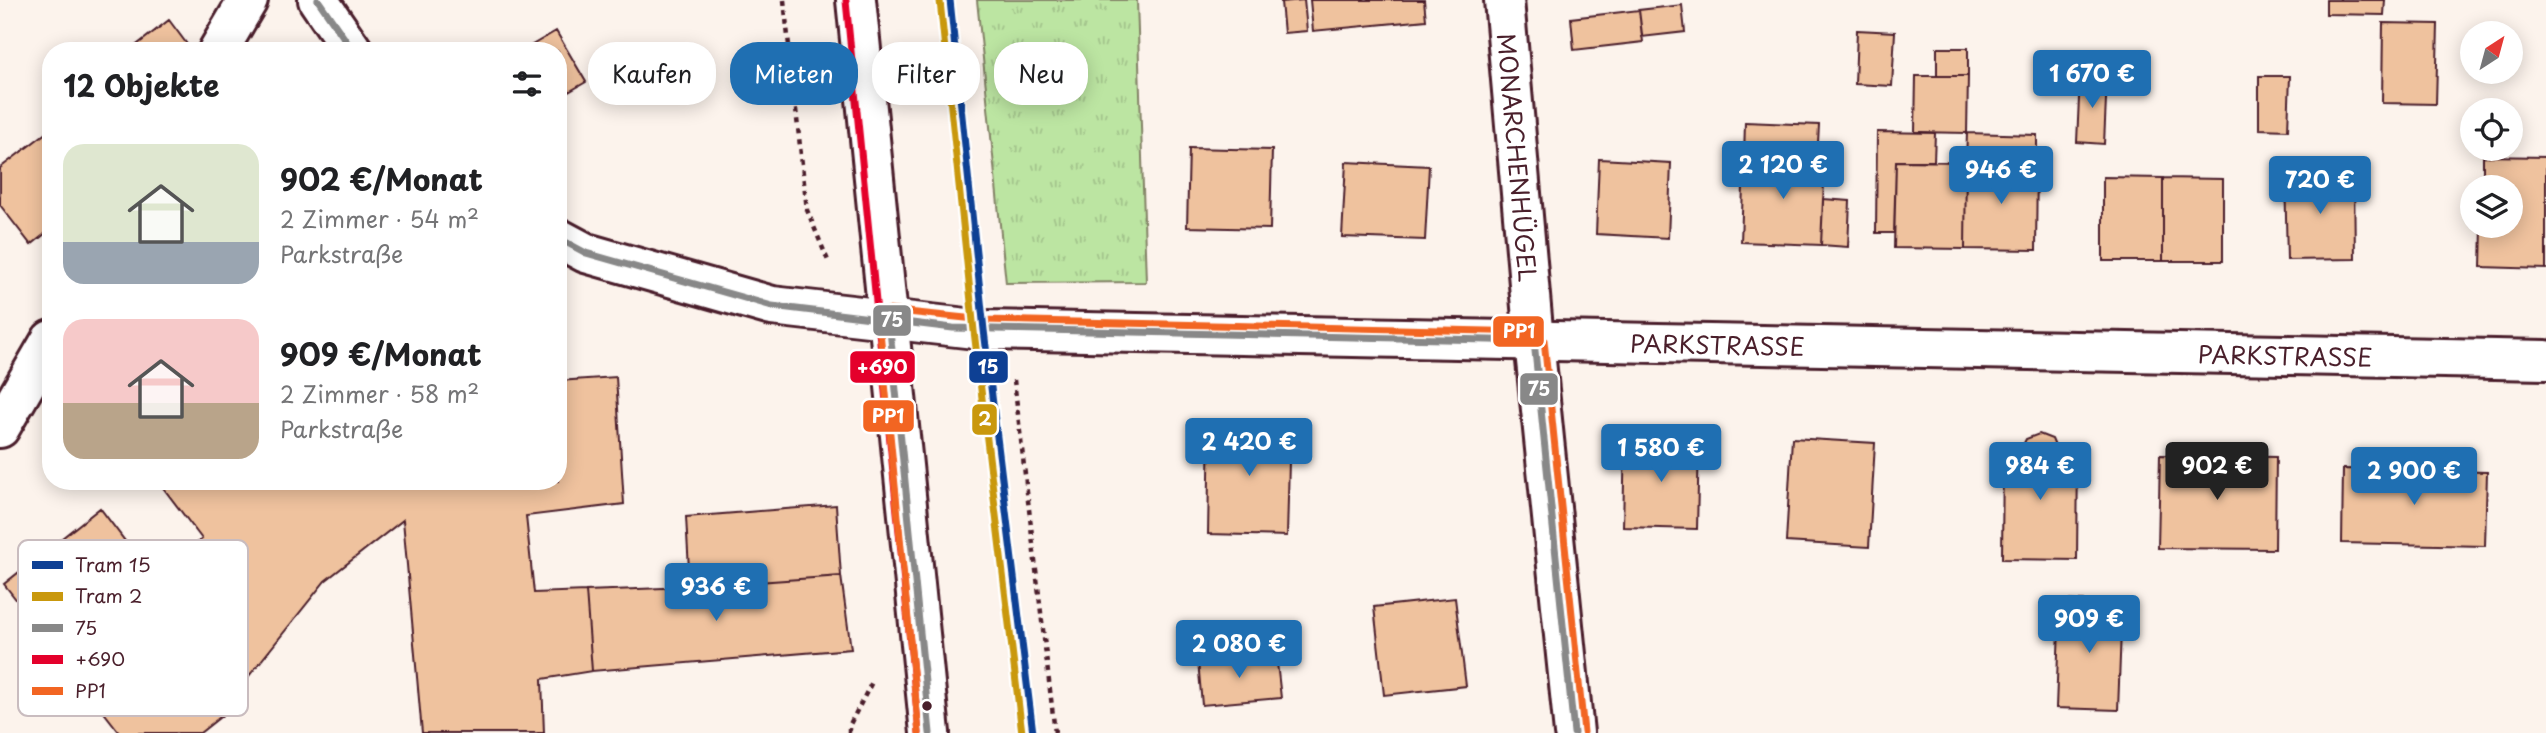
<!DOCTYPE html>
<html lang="de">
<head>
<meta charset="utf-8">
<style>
  body { margin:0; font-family:"Playpen Sans",sans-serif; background:#f2f2f2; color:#202124; height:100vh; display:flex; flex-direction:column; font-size:26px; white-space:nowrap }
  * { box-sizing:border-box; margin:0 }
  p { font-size:23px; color:#757577 }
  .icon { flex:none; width:38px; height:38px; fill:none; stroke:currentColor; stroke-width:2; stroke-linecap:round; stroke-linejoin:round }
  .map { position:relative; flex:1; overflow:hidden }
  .drawer { position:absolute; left:42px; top:42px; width:525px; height:448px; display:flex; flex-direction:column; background:#fff; border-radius:28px; box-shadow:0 4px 18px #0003 }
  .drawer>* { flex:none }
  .banner { position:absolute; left:588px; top:42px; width:665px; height:63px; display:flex; gap:14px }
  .needle { width:46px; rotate:36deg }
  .controls { position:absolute; left:2460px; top:21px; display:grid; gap:14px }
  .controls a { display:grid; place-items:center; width:63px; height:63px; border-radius:50%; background:#fff; box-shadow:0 4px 18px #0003; font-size:35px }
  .price { position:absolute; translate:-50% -60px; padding:0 16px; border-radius:7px; background:#1f6fb2; color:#fff; font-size:23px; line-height:46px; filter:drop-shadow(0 2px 4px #0008) }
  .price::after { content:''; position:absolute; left:50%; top:42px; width:21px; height:16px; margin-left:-10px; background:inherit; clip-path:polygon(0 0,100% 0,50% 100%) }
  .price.on { background:#222; color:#fff }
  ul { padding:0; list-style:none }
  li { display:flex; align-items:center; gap:21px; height:175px; padding:0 21px }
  li span { display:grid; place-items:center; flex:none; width:196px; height:140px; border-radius:21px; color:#555 }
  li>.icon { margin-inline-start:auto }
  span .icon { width:84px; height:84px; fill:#fffc; stroke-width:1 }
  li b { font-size:30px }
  h2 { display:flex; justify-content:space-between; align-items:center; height:84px; padding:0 21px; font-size:30px }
  .pill { padding:0 24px; border-radius:28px; background:#fff; box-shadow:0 4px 18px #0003; font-size:24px; line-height:63px }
  .pill.on { background:#1f6fb2; color:#fff }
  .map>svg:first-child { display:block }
  .grass { fill:url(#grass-tufts); stroke:#838266; stroke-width:2 }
  .building { fill:#efc29e; stroke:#4a1f2b; stroke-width:2 }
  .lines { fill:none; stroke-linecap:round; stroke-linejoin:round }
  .minor-casing { stroke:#4a1f2b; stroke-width:44 }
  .major-casing { stroke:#4a1f2b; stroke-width:44 }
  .path { stroke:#4a1f2b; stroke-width:4.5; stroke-dasharray:5 5; stroke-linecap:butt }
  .minor { stroke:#fff; stroke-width:38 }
  .major { stroke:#fff; stroke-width:38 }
  .bus-1-casing { stroke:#fff; stroke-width:12 }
  .bus-2-casing { stroke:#fff; stroke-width:12 }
  .bus-3-casing { stroke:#fff; stroke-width:12 }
  .bus-1 { stroke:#888; stroke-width:7 }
  .bus-2 { stroke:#e4002b; stroke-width:7 }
  .bus-3 { stroke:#f26522; stroke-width:7 }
  .tram-1-casing { stroke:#fff; stroke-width:12 }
  .tram-2-casing { stroke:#fff; stroke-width:12 }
  .tram-1 { stroke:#0e4094; stroke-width:7 }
  .tram-2 { stroke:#c9980d; stroke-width:7 }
  .bus-dot { fill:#4a1f2b; stroke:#fff; stroke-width:2.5 }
  .labels { text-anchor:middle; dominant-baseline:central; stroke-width:7; stroke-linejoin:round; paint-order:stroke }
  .street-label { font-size:24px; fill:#4a1f2b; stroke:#fff }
  .key { fill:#fff; stroke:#c9bcbf; stroke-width:2 }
  .key-label { font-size:19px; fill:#4a1f2b }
  .line-badge { stroke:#fff; stroke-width:2.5 }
  .badge-label { font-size:19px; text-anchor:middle; font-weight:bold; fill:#fff }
</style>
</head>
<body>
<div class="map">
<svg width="2546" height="733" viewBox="0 0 2546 733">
  <defs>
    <pattern id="grass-tufts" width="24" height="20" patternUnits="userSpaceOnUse" patternTransform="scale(1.75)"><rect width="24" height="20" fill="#bce5a2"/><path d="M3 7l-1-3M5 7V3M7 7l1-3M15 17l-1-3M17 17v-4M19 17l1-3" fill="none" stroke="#a3c48c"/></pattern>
  </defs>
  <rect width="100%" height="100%" fill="#fcf3ec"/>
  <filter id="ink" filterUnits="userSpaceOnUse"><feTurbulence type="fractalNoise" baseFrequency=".0143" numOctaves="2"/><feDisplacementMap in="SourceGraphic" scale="14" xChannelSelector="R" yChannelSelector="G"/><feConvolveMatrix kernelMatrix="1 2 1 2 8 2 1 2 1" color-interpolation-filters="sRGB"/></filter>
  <g filter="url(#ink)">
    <path class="grass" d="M977 0H1137L1146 282 1006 283Z"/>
    <path class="building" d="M1304 0 1307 31 1284 33 1281 2Z
      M1310 0H1424L1426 20 1313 31Z
      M2326 0H2385L2384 15 2326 14Z
      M1682 5 1685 32 1642 37 1639 10Z
      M1639 10 1643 42 1574 50 1571 18Z
      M169 20 192 51H129Z
      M2383 23 2438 24 2436 104 2382 103Z
      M1857 30 1895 32 1892 86 1855 84Z
      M556 31 586 82 558 98V51H522Z
      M1937 48H1968V76H1937Z
      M1916 76H1968L1967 133 1915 132Z
      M2080 76 2107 77 2104 144 2077 142Z
      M2259 76H2290L2288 130 2259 129Z
      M1745 122 1819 125 1817 160 1744 158Z
      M51 129V229L31 245 0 205V168Z
      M1877 132 1935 133 1934 161H1896L1894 233H1876Z
      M1967 133 2037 135V163L1966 162Z
      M1189 148 1272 150 1270 229 1187 227Z
      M2483 156 2546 157V269L2481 267 2482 226H2511V187H2483Z
      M1744 158 1825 161 1821 245 1741 242Z
      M1599 159 1671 163 1668 238 1596 234Z
      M1896 161 1966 162 1965 249 1894 248Z
      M1346 162 1429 166 1425 240 1342 237Z
      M1966 162 2037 163 2036 250 1965 249Z
      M2354 172 2355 259 2287 260 2285 174Z
      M2103 177 2163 178V261H2103Z
      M2163 178 2223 179V261H2163Z
      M1823 199 1850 201 1848 247 1821 245Z
      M616 377 624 504 526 516 534 593 586 591 592 671 542 679 544 733H422L403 520 325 581 241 686 244 698 200 733H120L4 584 100 508 153 578 202 539 158 481H558V381Z
      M1210 421 1290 423 1287 536 1208 534Z
      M2039 434 2052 439 2057 451H2078L2077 560 2002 559 2003 450 2020 451 2026 439Z
      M1625 438 1699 440 1697 529 1623 527Z
      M1792 438 1875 443 1869 547 1786 542Z
      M2160 455 2276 457 2275 549 2158 548Z
      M2343 469 2487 472 2485 546 2342 543Z
      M836 505 841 576 690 587 686 517Z
      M841 576 851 649 592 671 586 591 690 587Z
      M1455 598 1466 686 1384 695 1374 607Z
      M2060 600 2122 603 2118 710 2056 708Z
      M1276 654 1281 698 1202 705 1198 661Z"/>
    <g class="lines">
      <g class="minor-casing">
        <g id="minor">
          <path d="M318 0 353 51"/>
          <path id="s1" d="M1504 0 1534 341 1574 733"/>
          <path d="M218 51 248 0"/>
          <path id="s2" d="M558 238 586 253 772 306 984 330 2546 360"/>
          <path d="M0 428 51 340"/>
        </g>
      </g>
      <g class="major-casing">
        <path id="major" d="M856 0 930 733"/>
      </g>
      <path class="path" d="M784 0 807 210 829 263
        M1014 380 1055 733
        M849 733V726L872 682"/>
      <use href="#minor" class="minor"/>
      <use href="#major" class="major"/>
      <g class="bus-1-casing">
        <path id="bus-1" d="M318 0 353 51
          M558 238 586 253 772 306 953 328 1534 341 1574 733
          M889 320 930 733"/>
      </g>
      <g class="bus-2-casing">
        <path id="bus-2" d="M846 1 919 733"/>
      </g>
      <g class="bus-3-casing">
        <path id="bus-3" d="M919 733 879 321 881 313 888 310 985 320 1539 332 1544 340 1584 732"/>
      </g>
      <use href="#bus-1" class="bus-1"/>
      <use href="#bus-2" class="bus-2"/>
      <use href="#bus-3" class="bus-3"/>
      <g class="tram-1-casing">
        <path id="tram-1" d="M950 0 984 330 1033 733"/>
      </g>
      <g class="tram-2-casing">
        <path id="tram-2" d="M940 1 974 331 1022 733"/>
      </g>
      <use href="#tram-1" class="tram-1"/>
      <use href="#tram-2" class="tram-2"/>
    </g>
  </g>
  <circle class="bus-dot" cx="927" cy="706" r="6"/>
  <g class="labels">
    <g class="street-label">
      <text stroke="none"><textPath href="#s1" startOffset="158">MONARCHENHÜGEL</textPath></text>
      <text stroke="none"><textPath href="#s2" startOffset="1172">PARKSTRASSE</textPath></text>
      <text stroke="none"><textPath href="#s2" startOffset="1740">PARKSTRASSE</textPath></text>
    </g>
  </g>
  <rect x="18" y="540" width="230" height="176" rx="10" class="key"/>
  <rect x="32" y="561" width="31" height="8" fill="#0e4094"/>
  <rect x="32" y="592" width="31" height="9" fill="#c9980d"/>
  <rect x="32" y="624" width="31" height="8" fill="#888"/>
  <rect x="32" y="655" width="31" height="9" fill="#e4002b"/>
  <rect x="32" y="687" width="31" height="8" fill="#f26522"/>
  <g class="key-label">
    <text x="75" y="572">Tram 15</text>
    <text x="75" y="603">Tram 2</text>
    <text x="75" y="635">75</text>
    <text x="75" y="666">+690</text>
    <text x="75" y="698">PP1</text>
  </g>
  <g class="line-badge">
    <rect x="872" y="304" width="40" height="33" rx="7" fill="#888"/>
    <rect x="1492" y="315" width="53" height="33" rx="7" fill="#f26522"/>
    <rect x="968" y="350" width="41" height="34" rx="7" fill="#0e4094"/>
    <rect x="849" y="350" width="67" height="34" rx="7" fill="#e4002b"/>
    <rect x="1519" y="372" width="40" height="34" rx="7" fill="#888"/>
    <rect x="862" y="399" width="53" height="34" rx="7" fill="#f26522"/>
    <rect x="971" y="403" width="27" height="33" rx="7" fill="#c9980d"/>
  </g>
  <g class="badge-label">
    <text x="892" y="327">75</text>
    <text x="1519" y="338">PP1</text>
    <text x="988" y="374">15</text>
    <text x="882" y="374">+690</text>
    <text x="1539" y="396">75</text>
    <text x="888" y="423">PP1</text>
    <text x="985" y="426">2</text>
  </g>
</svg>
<div class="controls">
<a><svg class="needle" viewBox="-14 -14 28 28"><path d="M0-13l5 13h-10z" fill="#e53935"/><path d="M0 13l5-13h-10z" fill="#757577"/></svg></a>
<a><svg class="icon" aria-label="locate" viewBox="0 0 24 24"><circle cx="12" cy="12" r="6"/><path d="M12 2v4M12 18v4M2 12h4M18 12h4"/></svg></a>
<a><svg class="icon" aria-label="layers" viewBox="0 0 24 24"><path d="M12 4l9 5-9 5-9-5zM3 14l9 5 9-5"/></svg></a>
</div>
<b class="price" style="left:2092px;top:110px">1 670 €</b>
<b class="price" style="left:1783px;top:201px">2 120 €</b>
<b class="price" style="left:2001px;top:206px">946 €</b>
<b class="price" style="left:2320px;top:216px">720 €</b>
<b class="price" style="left:1249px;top:478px">2 420 €</b>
<b class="price" style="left:1661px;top:484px">1 580 €</b>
<b class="price" style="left:2040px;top:502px">984 €</b>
<b class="price on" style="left:2217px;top:502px">902 €</b>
<b class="price" style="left:2414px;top:507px">2 900 €</b>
<b class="price" style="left:716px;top:623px">936 €</b>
<b class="price" style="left:2089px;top:655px">909 €</b>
<b class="price" style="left:1239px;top:680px">2 080 €</b>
<div class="banner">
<a class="pill">Kaufen</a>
<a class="pill on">Mieten</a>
<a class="pill">Filter</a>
<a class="pill">Neu</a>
</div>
<section class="drawer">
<h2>12 Objekte<svg class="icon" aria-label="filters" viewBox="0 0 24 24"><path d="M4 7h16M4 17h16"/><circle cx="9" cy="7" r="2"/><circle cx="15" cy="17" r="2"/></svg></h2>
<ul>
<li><span style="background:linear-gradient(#dfe7d0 70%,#9aa5b1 0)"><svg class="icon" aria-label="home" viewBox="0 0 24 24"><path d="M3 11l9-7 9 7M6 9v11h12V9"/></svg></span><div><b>902 €/Monat</b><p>2 Zimmer · 54 m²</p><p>Parkstraße</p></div></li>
<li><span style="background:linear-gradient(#f6c9c9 60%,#b9a48a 0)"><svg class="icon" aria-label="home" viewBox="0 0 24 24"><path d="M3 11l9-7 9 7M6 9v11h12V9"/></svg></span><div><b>909 €/Monat</b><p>2 Zimmer · 58 m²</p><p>Parkstraße</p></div></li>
</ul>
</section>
</div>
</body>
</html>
